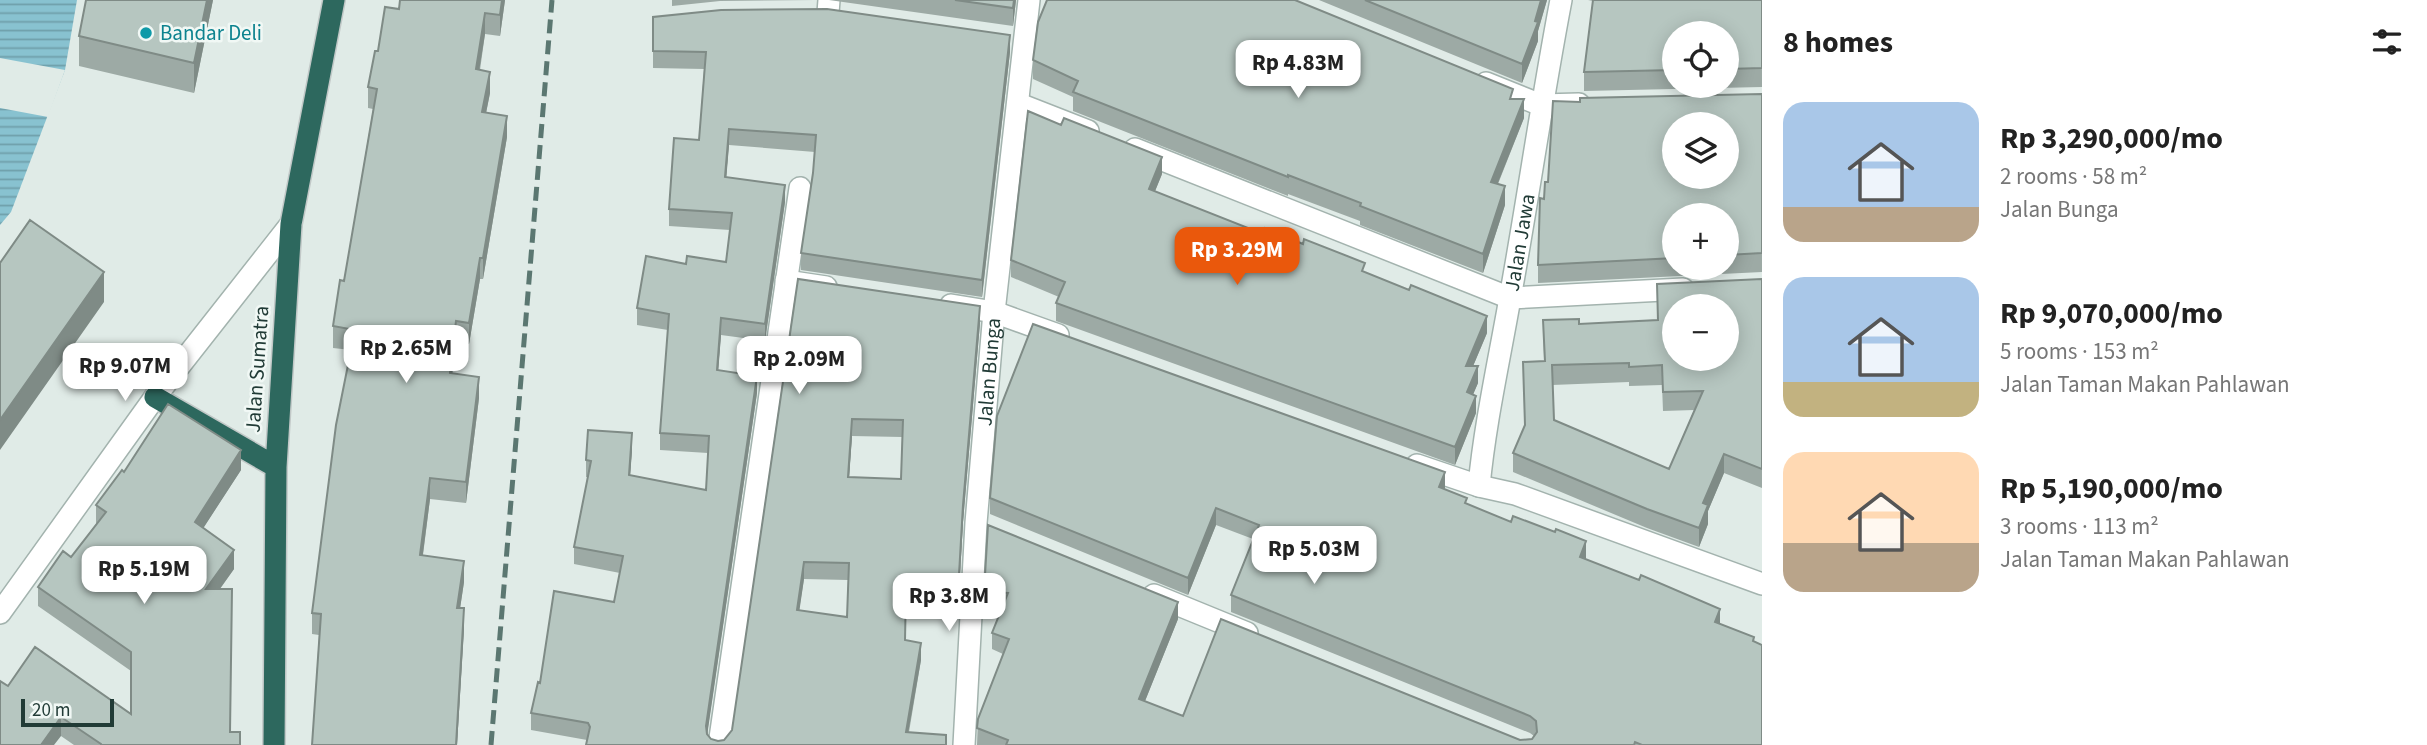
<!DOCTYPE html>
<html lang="en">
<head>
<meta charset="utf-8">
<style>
  body { margin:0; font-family:"Source Sans 3",sans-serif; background:#f2f2f2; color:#222; height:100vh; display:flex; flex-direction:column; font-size:26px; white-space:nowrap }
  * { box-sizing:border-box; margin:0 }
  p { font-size:23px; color:#767676 }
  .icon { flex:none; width:38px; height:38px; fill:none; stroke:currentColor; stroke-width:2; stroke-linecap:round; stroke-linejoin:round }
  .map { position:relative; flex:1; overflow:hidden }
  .details { display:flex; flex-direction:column; background:#fff; width:665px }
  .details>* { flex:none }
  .controls { position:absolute; left:1662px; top:21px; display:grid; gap:14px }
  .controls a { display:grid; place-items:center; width:77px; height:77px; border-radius:50%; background:#fff; box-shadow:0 4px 18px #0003; font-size:35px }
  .scale { position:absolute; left:21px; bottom:18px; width:93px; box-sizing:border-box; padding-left:7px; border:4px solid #213b36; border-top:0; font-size:19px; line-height:24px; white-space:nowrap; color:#213b36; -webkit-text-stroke:5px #f1f8f5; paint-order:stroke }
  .price { position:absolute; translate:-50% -60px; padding:0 16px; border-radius:14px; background:#fff; color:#222; font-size:23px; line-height:46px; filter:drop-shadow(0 2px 4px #0008) }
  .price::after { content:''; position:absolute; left:50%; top:42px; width:21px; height:16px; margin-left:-10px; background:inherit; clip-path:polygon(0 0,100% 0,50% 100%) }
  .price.on { background:#ea580c; color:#fff }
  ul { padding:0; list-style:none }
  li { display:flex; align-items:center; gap:21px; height:175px; padding:0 21px }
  li span { display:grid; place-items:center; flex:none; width:196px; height:140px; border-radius:21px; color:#555 }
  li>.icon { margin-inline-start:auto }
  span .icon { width:84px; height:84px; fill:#fffc; stroke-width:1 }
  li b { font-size:30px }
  h2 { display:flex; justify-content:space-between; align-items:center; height:84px; padding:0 21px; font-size:30px }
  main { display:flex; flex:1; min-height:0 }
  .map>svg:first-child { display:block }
  .water { fill:url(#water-rules) }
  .pier { fill:#e0ebe7 }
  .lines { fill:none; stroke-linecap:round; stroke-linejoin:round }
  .minor-casing { stroke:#a3b3ae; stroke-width:24 }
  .highway-casing { stroke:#c1c8c7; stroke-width:24 }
  .minor { stroke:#fff; stroke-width:21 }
  .highway { stroke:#2d685e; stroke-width:21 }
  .rail { stroke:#5b7771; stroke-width:5; stroke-dasharray:14 7; stroke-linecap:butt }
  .wall { fill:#9daaa5; fill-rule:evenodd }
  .shaded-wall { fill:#7f8b86 }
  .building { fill:#b6c6c0; stroke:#7f8b86; stroke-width:2; fill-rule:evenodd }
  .culture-dot { fill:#0f9aa8; stroke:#f1f8f5; stroke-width:2.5 }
  .labels { text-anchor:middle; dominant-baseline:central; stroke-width:5; stroke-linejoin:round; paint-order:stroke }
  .culture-label { font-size:21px; fill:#0d838f; stroke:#f1f8f5; text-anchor:start }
  .street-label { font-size:21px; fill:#213b36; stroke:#f1f8f5 }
</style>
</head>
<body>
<main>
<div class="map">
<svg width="1762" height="745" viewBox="0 0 1762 745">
  <defs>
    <pattern id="water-rules" width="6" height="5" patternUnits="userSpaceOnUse" patternTransform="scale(1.75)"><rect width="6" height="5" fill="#88c2d0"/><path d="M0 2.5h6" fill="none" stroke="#6f9faa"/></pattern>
  </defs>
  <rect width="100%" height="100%" fill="#e0ebe7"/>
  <path class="water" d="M0 0H77L65 70 11 212 0 225Z"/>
  <path class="pier" d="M0 58 65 70 48 117 0 108Z"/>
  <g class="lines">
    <g class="minor-casing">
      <g id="minor">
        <path d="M828 13 829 0"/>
        <path d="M1486 83 1541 105 1579 104"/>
        <path d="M1019 104 1088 131"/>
        <path d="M1135 149 1510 298 1683 289"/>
        <path d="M786 281 826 287"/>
        <path d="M951 305 994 312 1058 335"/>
        <path d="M1417 465 1479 486 1515 494 1762 584"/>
        <path id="s1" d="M1479 486C1485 423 1499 361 1510 298 1528 199 1542 99 1561 0"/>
        <path d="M1154 595 1247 633"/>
        <path d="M0 613 155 397 291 224"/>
        <path d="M719 745 800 188"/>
        <path id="s2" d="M964 745 976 523 994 312 1029 0"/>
      </g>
    </g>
    <g class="highway-casing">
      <path id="highway" d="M155 397 276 467
        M274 745 276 467 291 224 334 0"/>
    </g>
    <use href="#minor" class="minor"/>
    <use href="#highway" class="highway"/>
    <path class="rail" d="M491 745 552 0"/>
  </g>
  <path class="wall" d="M213 0 194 93 79 66V36Z
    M505 0 500 36 485 34 480 70 490 93 486 113 507 137 483 279H480L469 344 456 342 452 373 479 398 466 503 430 499 423 555 464 582 460 608 464 629 457 745H312L319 635 312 634V613L351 350 333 348V326L344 281 373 109 368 108V87L378 51 399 9Z
    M672 0H815L720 1 672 6Z
    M829 0H1016L1013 26Z
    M1319 0H1547L1538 31V41L1522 83Z
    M1588 0H1762V87L1584 91V72L1593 1ZM1675 33H1727V86H1675Z
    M653 17 1010 52 982 297 801 270V253L813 173 815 152 729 145 726 178 785 202 765 341 721 335 718 371 757 393 707 734 711 739 718 741 724 740 732 730 798 279 980 323 963 522 958 609 906 607V640L921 660 909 732 946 745 587 740 531 730V713L540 683 614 602 620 573 574 564V547L588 477H586V460L632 450 630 475 706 490 708 453 660 450V433L668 330 637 325V308L686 264 726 262 730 230 669 226V209L699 140 704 69 653 68ZM852 436 902 437 901 479 849 477ZM804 579 848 580 847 617 799 610Z
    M1033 60 1513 99 1524 118 1498 184 1505 205 1483 273 1360 225V221L1288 194V196L1073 111V97L1033 79Z
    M1762 94V272L1538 283V265L1544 199 1548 182 1580 102ZM1675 215H1727V268H1675Z
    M1162 174 1155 191 1263 234 1365 272 1487 333 1473 366 1478 383 1473 394 1476 413 1455 465 1056 321V303L1059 297 1011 277V260Z
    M1762 279V488L1724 473 1708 511V524L1699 547 1647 528 1513 472V453L1525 427 1523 362 1544 361 1543 320 1579 324 1657 320V284ZM1629 382V386L1662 385 1663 411 1694 410 1669 469 1554 420 1552 385Z
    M241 470 203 528 234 569 220 589 231 732 240 745H74L61 736 8 686 131 714V671L38 606V587L71 557 96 524V505L124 472Z
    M1445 489 1467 504 1586 558V559L1720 624 1754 642 1762 745H977L978 719 1003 654 992 649V633L1001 610 984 609 988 525 1178 619 1145 701 1183 716 1520 740 1532 739 1534 736 1530 733 1231 612V595L1253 539 1216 525 1188 595 990 514V498Z"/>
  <path class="shaded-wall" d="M207 0H213L194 93V63Z
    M502 0H505L500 36V15Z
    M1014 0H1016L1013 26V8Z
    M1541 0H1547L1538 31V41L1522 83V64Z
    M485 13V34L476 90V69Z
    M1010 35V52L982 297V280Z
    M490 72V93L482 133V112Z
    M1524 99V118L1491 200V182Z
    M507 116V137L483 279V258Z
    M729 129V145L725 194V177Z
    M1162 157V174L1149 206V189Z
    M785 185V202L765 341V324Z
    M1505 186V205L1483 273V254Z
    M480 258V279L469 344V323Z
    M104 272V302L0 450V420Z
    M980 306V323L963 522 958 609 963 505Z
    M1487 316V333L1466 383V366Z
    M721 318V335L717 387V370Z
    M456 321V342L450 394V373Z
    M1478 366V383L1467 409V392Z
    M757 376V393L706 743V726Z
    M479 377V398L466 503V482Z
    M1476 396V413L1455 465V447Z
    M852 419V436L848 494V477Z
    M632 433V450L629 492V475Z
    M241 450V470L195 541V522Z
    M1724 454V473L1708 511V524L1699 547V528L1703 503Z
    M1445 472V489L1439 487Z
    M430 478V499L420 576V555Z
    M1216 508V525L1188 595V578Z
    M1586 541V558L1580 574V557Z
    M234 550V569L206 608V589Z
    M464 561V582L457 629V608Z
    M804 562V579L797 627V610Z
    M1178 602V619L1139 716V699Z
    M464 608V629L457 745H456Z
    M1720 609V626L1715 622Z
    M921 643V660L906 745V732Z
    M61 717V736L54 745H41Z"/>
  <path class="building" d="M86 0H207L194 63 79 36Z
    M400 0H502L500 15 485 13 476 69 490 72 482 112 507 116 483 258H480L469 323 456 321 450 373 479 377 466 482 430 478 420 555 464 561 457 608H464L456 745H312L321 614 312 613 336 425 355 330 333 326 340 280 344 281 377 89 368 87 375 51H378L385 7 399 9Z
    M955 0H1014L1013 8Z
    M1047 0H1295L1513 89 1510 99H1524L1491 182 1505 186 1483 254 1360 206 1361 203 1288 175V177L1073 92 1078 81 1033 60 1038 22Z
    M1365 0H1541L1535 21 1538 22 1522 64Z
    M1593 0H1762V68L1727 69V33H1675V70L1584 72Z
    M827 9 1010 35 982 280 801 253 813 173 816 135 729 129 725 177 785 185 765 324 721 318 717 370 757 376 706 726 707 734 711 739 718 741 724 740 732 730 798 279 980 306 963 505 958 592 906 590 905 640 921 643 906 732 946 735V745H586L590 727 588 723 531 713 538 682 540 683 554 591 614 602 623 556 574 547 591 461 586 460 588 430 632 433 629 475 706 490 709 436 660 433 669 314 637 308 646 256 686 264 687 256 726 262 732 213 669 209 674 138 699 140 706 52 653 51V17L721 10ZM852 419 903 420 901 479 848 477ZM804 562 849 563 847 617 797 610Z
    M1762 94V253L1727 255V215H1675V258L1538 265 1540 198 1544 199 1545 182H1548L1553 101 1580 102V98ZM1675 124H1727V177H1675Z
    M1028 111 1061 125 1064 118 1162 157 1149 189 1263 234 1265 228 1303 244 1304 239 1365 263 1362 271 1409 290 1411 285 1487 316 1466 366H1478L1467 392 1476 396 1455 447 1056 303 1065 282 1011 260Z
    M30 220 104 272 0 420V263Z
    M1762 279V469L1724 454 1703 503 1708 505 1699 528 1647 509 1513 453 1525 425 1523 362 1545 361 1543 320 1579 319V324L1658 320 1657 284ZM1675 306H1727V359H1675ZM1629 363V367L1662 365 1663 392 1703 391 1669 469 1554 420 1552 365Z
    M1033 324 1445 472 1439 487 1467 498 1465 503 1511 522 1513 516 1555 532 1556 529 1586 541 1580 557 1639 580 1641 575 1720 609 1715 622 1754 637 1753 641 1762 645V745H1642L1635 742 1634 745H1006L1008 740 977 728 978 719 1009 639 992 633 1008 593 984 592 988 525 1178 602 1139 699 1183 716 1221 619 1520 740 1532 739 1537 732 1536 721 1530 716 1231 595 1259 525 1216 508 1188 578 990 498 997 416Z
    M168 404 241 450 195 522 234 550 206 589H232L230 732H240V745H101V744L61 717 41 745H0V681L8 686 35 647 131 714V652L38 587 63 551 71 557 106 512 96 505 122 470 124 472Z"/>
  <circle class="culture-dot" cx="146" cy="33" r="7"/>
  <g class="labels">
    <g class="culture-label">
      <text x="160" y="33">Bandar Deli</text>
    </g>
    <g class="street-label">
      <text stroke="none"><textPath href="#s1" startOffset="247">Jalan Jawa</textPath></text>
      <text transform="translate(257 369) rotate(-86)">Jalan Sumatra</text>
      <text stroke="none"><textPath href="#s2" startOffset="374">Jalan Bunga</textPath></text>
    </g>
  </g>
</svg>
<div class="controls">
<a><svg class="icon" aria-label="locate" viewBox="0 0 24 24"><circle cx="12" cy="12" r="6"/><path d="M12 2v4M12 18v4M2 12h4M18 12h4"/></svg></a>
<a><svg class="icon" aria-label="layers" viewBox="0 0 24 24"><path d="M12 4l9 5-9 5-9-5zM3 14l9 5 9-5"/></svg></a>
<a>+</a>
<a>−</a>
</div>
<div class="scale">20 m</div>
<b class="price" style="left:1298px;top:100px">Rp 4.83M</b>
<b class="price on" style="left:1237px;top:287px">Rp 3.29M</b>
<b class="price" style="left:406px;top:385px">Rp 2.65M</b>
<b class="price" style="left:799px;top:396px">Rp 2.09M</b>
<b class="price" style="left:125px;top:403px">Rp 9.07M</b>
<b class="price" style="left:1314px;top:586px">Rp 5.03M</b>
<b class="price" style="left:144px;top:606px">Rp 5.19M</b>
<b class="price" style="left:949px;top:633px">Rp 3.8M</b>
</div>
<section class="details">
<h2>8 homes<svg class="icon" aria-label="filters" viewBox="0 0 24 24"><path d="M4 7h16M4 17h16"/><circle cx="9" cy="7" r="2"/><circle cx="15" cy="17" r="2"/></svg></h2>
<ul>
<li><span style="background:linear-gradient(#a9c7e8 75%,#b9a48a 0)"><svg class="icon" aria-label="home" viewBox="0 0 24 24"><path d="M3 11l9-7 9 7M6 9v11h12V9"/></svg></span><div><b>Rp 3,290,000/mo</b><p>2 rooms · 58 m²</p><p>Jalan Bunga</p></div></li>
<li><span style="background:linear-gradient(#a9c7e8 75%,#c2b280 0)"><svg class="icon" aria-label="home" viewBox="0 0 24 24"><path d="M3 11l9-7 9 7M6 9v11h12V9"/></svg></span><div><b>Rp 9,070,000/mo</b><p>5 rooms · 153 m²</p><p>Jalan Taman Makan Pahlawan</p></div></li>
<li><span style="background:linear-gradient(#ffd9b3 65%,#b9a48a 0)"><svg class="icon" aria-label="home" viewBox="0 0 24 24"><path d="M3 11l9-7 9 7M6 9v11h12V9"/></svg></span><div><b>Rp 5,190,000/mo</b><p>3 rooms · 113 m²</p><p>Jalan Taman Makan Pahlawan</p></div></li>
</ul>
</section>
</main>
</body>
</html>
